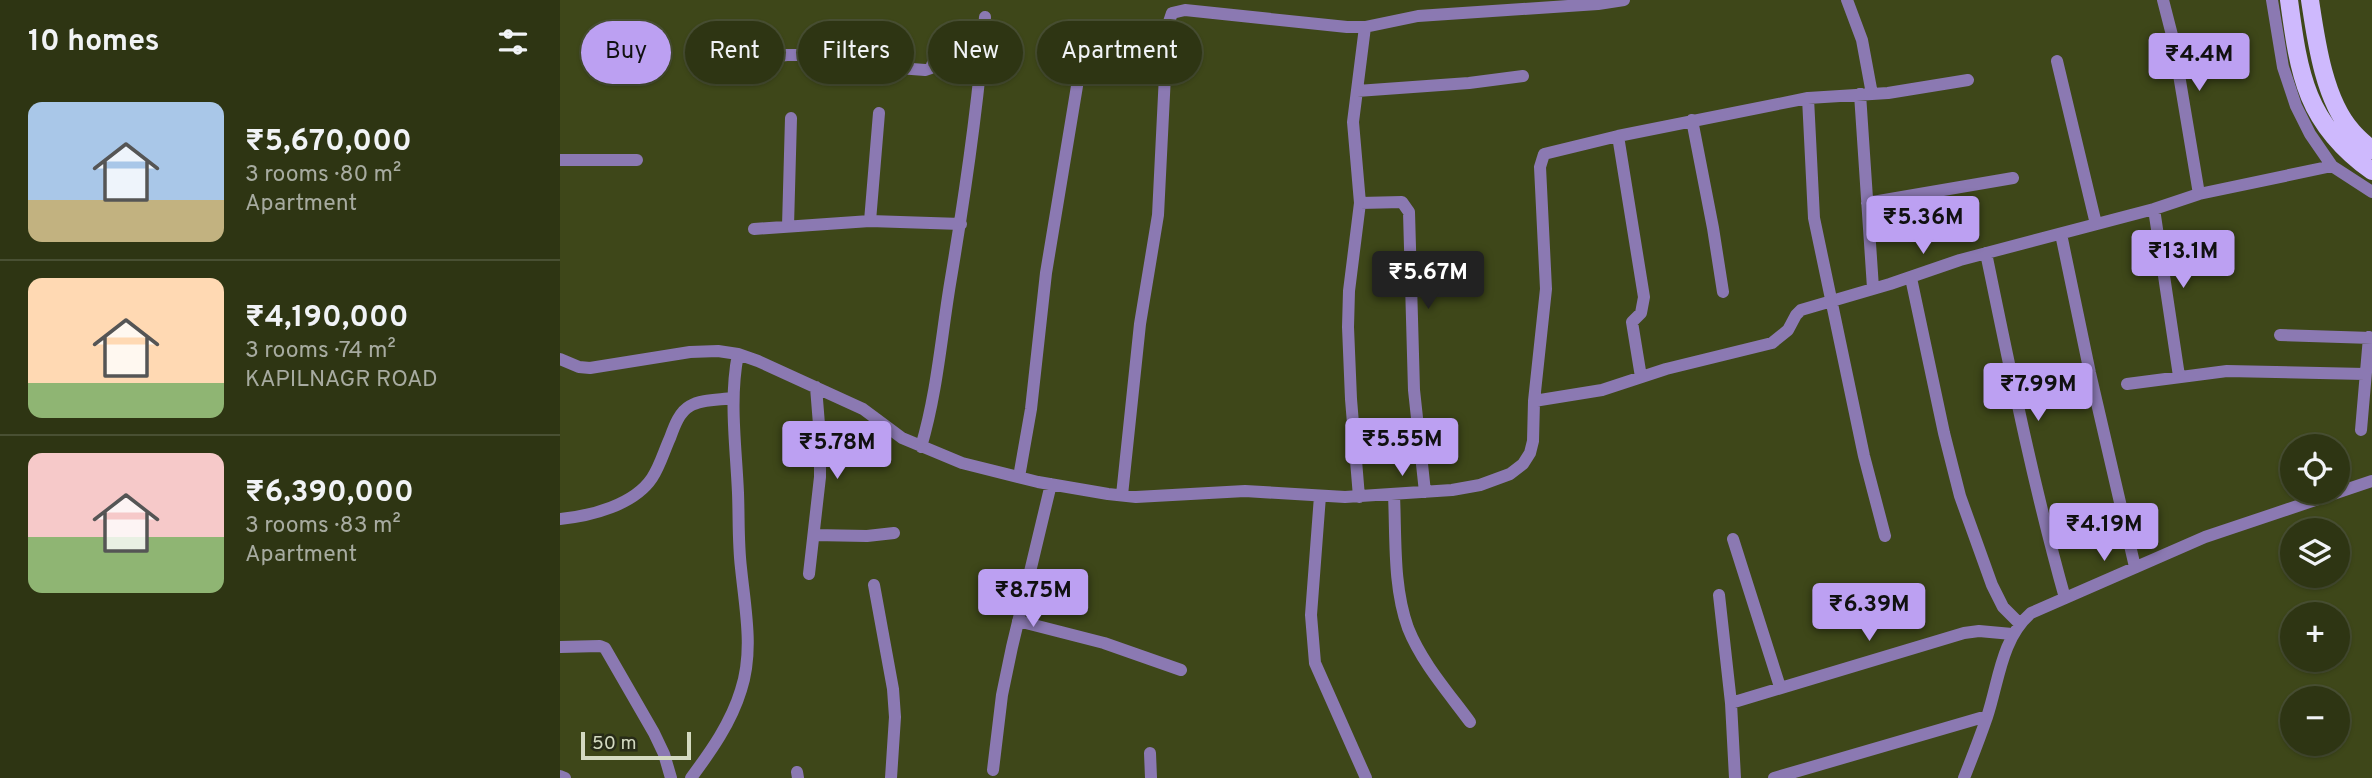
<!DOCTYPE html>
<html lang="en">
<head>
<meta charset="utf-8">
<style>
  body { margin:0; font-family:Overpass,sans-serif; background:#3a4021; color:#f1f3f6; height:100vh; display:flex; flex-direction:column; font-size:26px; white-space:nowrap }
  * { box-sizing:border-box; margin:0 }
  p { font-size:23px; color:#a7aba0 }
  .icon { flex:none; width:38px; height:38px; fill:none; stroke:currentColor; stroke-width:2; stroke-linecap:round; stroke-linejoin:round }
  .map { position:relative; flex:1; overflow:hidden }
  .sheet { display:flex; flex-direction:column; background:#2e3513; width:560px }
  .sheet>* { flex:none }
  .guide { position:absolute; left:21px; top:21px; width:665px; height:63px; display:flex; gap:14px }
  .tools { position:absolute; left:1720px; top:434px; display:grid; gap:14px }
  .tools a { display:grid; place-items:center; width:70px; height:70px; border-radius:50%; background:#2e3513; box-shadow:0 2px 5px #0004,0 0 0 2px #495033; font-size:35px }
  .scale { position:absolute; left:21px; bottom:18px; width:110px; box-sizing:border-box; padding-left:7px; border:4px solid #d4dac1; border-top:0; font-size:19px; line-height:24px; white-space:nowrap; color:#d4dac1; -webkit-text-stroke:5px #272b17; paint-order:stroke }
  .price { position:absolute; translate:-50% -60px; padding:0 16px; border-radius:7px; background:#bca0f2; color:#111; font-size:23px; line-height:46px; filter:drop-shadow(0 2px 4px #0008) }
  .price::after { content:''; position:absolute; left:50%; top:42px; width:21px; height:16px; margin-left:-10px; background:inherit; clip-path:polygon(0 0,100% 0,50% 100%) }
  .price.selected { background:#222; color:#fff }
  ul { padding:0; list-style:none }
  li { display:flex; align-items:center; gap:21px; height:175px; padding:0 28px }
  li+li { border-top:2px solid #495033 }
  li span { display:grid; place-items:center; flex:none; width:196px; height:140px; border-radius:14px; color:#555 }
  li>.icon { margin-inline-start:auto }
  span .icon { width:84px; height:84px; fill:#fffc; stroke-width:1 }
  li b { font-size:30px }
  h2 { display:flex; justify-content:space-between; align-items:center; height:84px; padding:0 28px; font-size:30px }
  .tag { padding:0 24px; border-radius:32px; background:#2e3513; box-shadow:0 2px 5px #0004,0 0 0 2px #495033; font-size:24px; line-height:63px }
  .tag.selected { background:#bca0f2; color:#111 }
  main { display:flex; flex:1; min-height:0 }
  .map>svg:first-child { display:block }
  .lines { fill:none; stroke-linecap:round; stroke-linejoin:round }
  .street { stroke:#8b79b2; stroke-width:12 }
  .primary { stroke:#ceb9fd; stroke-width:18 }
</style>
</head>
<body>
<main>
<section class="sheet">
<h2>10 homes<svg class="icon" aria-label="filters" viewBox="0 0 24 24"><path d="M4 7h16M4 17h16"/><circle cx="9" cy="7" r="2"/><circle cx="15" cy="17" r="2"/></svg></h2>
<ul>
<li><span style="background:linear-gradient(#a9c7e8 70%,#c2b280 0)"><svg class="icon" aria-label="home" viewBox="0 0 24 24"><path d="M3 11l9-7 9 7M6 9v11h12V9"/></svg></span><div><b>₹5,670,000</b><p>3 rooms · 80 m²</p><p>Apartment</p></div></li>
<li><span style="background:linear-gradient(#ffd9b3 75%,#8fb573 0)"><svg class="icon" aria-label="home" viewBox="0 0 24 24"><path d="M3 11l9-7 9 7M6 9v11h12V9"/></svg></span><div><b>₹4,190,000</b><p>3 rooms · 74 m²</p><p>KAPILNAGR ROAD</p></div></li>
<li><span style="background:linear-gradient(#f6c9c9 60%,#8fb573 0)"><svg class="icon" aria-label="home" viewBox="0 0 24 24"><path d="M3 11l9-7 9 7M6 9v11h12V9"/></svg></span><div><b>₹6,390,000</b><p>3 rooms · 83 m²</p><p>Apartment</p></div></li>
</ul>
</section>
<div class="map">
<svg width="1812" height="778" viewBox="0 0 1812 778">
  <rect width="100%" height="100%" fill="#3e4719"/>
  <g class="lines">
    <path class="street" d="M1287 0 1302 40 1312 94
      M1603 0 1613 39 1639 194
      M1712 0 1723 67 1736 106 1750 134 1772 166 1812 192
      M1497 61 1536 224
      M162 63 227 55H254L299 65 365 70 371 68 376 55 383 50 423 51
      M797 91 909 83 963 76
      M1300 94 1313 288
      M1248 98 1254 218 1304 456 1325 536
      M1132 120 1153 228 1163 292
      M1058 136 1084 297 1081 313 1072 322 1081 377
      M0 160H77
      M800 203 842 202 849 212 854 390 865 492
      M1307 203 1453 178
      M1594 209 1619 376
      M310 221 319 113
      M228 226 231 118
      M194 229 310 221 401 224
      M1501 234 1530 373 1575 567
      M1426 253C1450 369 1473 484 1505 598
      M1351 278 1384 433 1400 496 1432 585 1443 607 1459 623
      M1720 335 1812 338
      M0 359 19 367 30 368 130 352 158 351 178 354 198 361 303 409 342 438 402 463 478 482 548 494 576 497 685 491 785 497 892 490 920 485 950 474 963 464 970 453 973 441 974 401 986 289 980 167 984 154 1058 136 1248 98 1328 93 1408 80
      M1567 384 1667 371 1805 374
      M974 401 1042 390 1106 369 1212 343 1228 330 1236 315 1241 310 1330 284 1400 260 1594 209 1639 194 1772 166
      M1801 430 1809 337
      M361 447C377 393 381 339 390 284 405 195 418 107 425 17
      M459 477 471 409 486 273 517 86
      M562 495 580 324 598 215 605 75 609 22 612 13 625 10 787 27H805L858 16 1038 4 1064 0
      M834 495C836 538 833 587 848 628 862 663 888 692 910 722
      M760 496 751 615 755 663 806 778
      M799 497 791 399 788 327 789 291 800 203 793 122 805 27
      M0 519C31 516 74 505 92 478 100 466 104 451 110 438 114 427 119 412 130 406 141 399 160 400 173 398
      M254 535 307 536 334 533
      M1173 539 1220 687
      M249 574 260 477V437L256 387
      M314 585 333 689 335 717 331 778
      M1159 595 1171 703 1175 778
      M458 621 544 643 621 670
      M0 647 40 646 45 648 94 733 104 754 111 778
      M1171 703 1404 633 1419 631 1452 634
      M590 753 591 778
      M433 770 442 695 452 647 491 484
      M237 772 238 778
      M0 776 5 778
      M131 778C151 751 171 723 181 690 194 651 185 608 181 568 178 543 179 518 178 493 176 446 169 400 178 354
      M1214 778 1427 716
      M1404 778C1412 758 1420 737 1427 717 1439 681 1441 639 1471 613L1645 537 1812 481"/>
    <path class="primary" d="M1729 0C1739 75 1746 124 1812 171
      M1750 0C1756 40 1764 100 1792 131 1798 138 1805 144 1812 150"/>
  </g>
</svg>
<div class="tools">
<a><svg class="icon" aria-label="locate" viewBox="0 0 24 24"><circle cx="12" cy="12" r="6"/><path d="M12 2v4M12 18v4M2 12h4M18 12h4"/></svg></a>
<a><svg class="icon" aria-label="layers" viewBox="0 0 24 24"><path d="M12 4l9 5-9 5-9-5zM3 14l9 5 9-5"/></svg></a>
<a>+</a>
<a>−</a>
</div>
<div class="scale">50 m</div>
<b class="price" style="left:1639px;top:93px">₹4.4M</b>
<b class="price" style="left:1363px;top:256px">₹5.36M</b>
<b class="price" style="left:1623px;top:290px">₹13.1M</b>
<b class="price selected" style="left:868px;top:311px">₹5.67M</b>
<b class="price" style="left:1478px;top:423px">₹7.99M</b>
<b class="price" style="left:842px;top:478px">₹5.55M</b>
<b class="price" style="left:277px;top:481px">₹5.78M</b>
<b class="price" style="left:1544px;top:563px">₹4.19M</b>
<b class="price" style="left:473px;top:629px">₹8.75M</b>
<b class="price" style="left:1309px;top:643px">₹6.39M</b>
<div class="guide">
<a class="tag selected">Buy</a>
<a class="tag">Rent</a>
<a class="tag">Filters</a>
<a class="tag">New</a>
<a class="tag">Apartment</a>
</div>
</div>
</main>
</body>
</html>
